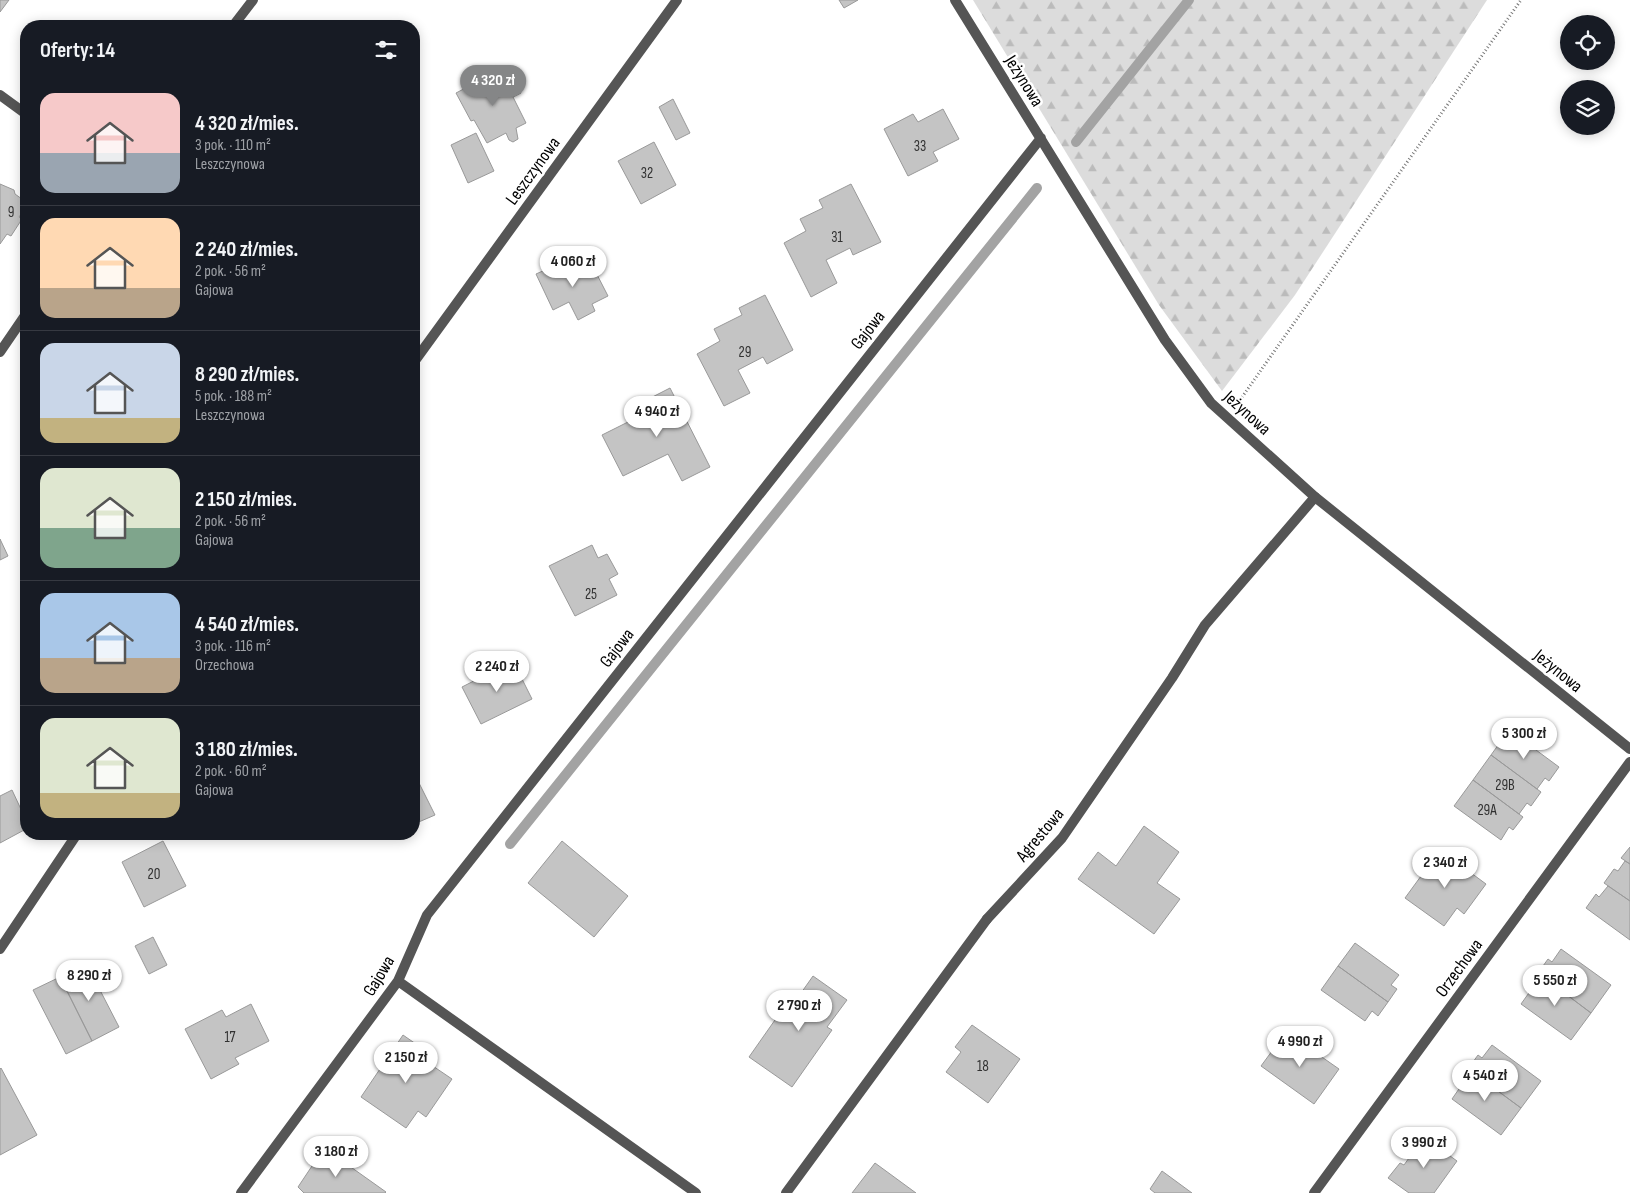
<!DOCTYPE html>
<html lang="pl">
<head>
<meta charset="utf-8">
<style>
  body { margin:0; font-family:"Sofia Sans Condensed",sans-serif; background:#242831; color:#f1f3f6; height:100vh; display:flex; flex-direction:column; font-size:19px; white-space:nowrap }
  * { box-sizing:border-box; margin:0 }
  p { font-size:16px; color:#9ea1a6 }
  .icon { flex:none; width:28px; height:28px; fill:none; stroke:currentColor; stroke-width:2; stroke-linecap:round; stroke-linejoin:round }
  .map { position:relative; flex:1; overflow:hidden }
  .panel { position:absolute; left:20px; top:20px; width:400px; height:820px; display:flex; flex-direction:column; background:#171b24; border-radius:20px; box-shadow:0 2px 12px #0003 }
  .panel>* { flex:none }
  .tools { position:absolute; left:1560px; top:15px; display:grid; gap:10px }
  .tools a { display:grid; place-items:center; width:55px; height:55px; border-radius:50%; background:#171b24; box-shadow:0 2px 12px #0003; font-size:25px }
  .price { position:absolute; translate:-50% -42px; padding:0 11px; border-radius:18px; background:#fff; color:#222; font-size:16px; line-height:32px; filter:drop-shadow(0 1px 2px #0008) }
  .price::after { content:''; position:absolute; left:50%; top:30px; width:15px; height:11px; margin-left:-8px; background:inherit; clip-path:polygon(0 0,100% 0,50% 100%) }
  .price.selected { background:#858687; color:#fff }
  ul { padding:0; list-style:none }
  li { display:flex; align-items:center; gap:15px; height:125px; padding:0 20px }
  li+li { border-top:1px solid #363941 }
  li span { display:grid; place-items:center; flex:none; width:140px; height:100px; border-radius:15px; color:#555 }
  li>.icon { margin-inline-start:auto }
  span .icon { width:60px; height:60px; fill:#fffc; stroke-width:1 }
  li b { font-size:21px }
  h2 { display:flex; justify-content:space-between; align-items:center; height:60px; padding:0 20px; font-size:21px }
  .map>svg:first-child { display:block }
  .forest { fill:url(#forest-firs) }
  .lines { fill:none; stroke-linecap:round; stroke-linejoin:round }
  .stream { stroke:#a3a3a3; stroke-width:10 }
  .building { fill:#c4c4c4; stroke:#999 }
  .path { stroke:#777; stroke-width:3; stroke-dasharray:1 2.5; stroke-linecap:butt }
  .service { stroke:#555; stroke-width:10 }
  .minor { stroke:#555; stroke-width:10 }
  .labels { text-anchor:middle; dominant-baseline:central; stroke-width:5; stroke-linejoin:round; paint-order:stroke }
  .number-label { font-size:15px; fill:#313131 }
  .street-label { font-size:18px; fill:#000; stroke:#fff }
</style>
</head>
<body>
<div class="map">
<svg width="1630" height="1193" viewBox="0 0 1630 1193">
  <defs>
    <pattern id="forest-firs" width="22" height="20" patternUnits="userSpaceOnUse" patternTransform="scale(1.25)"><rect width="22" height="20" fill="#dcdcdc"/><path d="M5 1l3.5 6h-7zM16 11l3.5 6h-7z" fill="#bbb"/></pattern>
  </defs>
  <rect width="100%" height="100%" fill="#fff"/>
  <path class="forest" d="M973 0H1487L1295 295 1222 391 1159 305Z"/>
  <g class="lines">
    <path class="stream" d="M1076 142 1189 0
      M510 844 1037 188"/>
  </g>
  <path class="building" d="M0 0H9L0 12Z
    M839 0H858L844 8Z
    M500 70 506 82 513 78 521 93 513 97 526 123 516 128 518 139 513 142 509 140 506 133 487 143 474 120 471 121 456 93Z
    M673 99 690 133 676 140 659 107Z
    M943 109 959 139 933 152 938 161 908 176 884 129 913 114 918 122Z
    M476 133 494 171 468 183 451 145Z
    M654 142 676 185 641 204 618 161Z
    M0 184 14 190 15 194 26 202V207L19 217 22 219 11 236 7 234 0 244Z
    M851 184 881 242 853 255 850 248 826 260 837 283 811 297 784 243 806 231 800 219 823 208 819 200Z
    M589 259 608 296 592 304 595 311 578 320 569 302 553 310 536 274 554 266 558 275Z
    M765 295 793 350 767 364 763 357 738 370 750 393 724 406 697 354 720 341 714 329 742 315 739 308Z
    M670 388 710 467 682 481 668 454 623 476 602 435 634 419 629 409Z
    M0 539 8 556 0 560Z
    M592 545 598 558 607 554 618 574 609 579 617 595 575 616 549 566Z
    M513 661 532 699 481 724 462 687Z
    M1509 730 1559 767 1549 781 1545 778 1537 789 1491 755Z
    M1491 755 1541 792 1531 806 1527 803 1519 814 1473 780Z
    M414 773 435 815 414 824Z
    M1473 780 1523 817 1513 830 1509 827 1501 840 1454 806Z
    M12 790 26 820V829L0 843V796Z
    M1144 826 1179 852 1157 883 1180 899 1154 934 1078 879 1098 852 1116 866Z
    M163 841 186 886 144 907 122 862Z
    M562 841 628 896 594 937 528 883Z
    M1630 847V864L1621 858Z
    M1440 850 1486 884 1464 914 1457 908 1444 926 1405 898Z
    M1625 861 1630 864V901L1604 883 1614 869 1618 871Z
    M1608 886 1630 901V940L1586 908 1596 894 1599 897Z
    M153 937 167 965 149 974 135 946Z
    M1355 943 1399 975 1391 985 1397 989 1388 1002 1338 966Z
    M1561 949 1611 985 1591 1013 1538 973 1548 959 1552 962Z
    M86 963 119 1027 92 1041 60 977Z
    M1338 966 1388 1002 1378 1016 1372 1011 1365 1021 1321 990Z
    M1538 973 1591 1013 1571 1040 1521 1004 1531 990 1527 988Z
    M813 976 847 1000 827 1027 832 1030 792 1087 749 1057 789 1000 794 1003Z
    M60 977 92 1041 66 1054 33 990Z
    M251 1004 269 1041 235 1058 239 1064 211 1079 185 1029 222 1010 226 1017Z
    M972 1025 1020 1059 988 1103 946 1072 961 1052 955 1047Z
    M1286 1032 1339 1069 1314 1104 1261 1066Z
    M403 1035 426 1051 421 1058 452 1079 426 1117 418 1111 406 1128 361 1097Z
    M1492 1045 1541 1081 1521 1108 1468 1069 1478 1055 1482 1058Z
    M1 1068 37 1135 0 1155V1069Z
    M1468 1069 1521 1108 1501 1135 1452 1099 1461 1086 1457 1083Z
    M1424 1137 1457 1161 1434 1193H1409L1388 1178 1400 1163 1404 1165Z
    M324 1148 386 1192 385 1193H304L298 1187Z
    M875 1163 916 1193H852Z
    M1162 1171 1192 1193H1155L1150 1189Z"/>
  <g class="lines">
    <path class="path" d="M1240 400 1521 0"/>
    <path class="service" d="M987 919 1062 838 1172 678 1205 625 1315 497"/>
    <path class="minor" d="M955 0 1165 340 1211 403 1315 497 1630 749
      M233 26 253 0
      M0 95 26 114
      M0 352 26 314
      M414 362 677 0
      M0 949 77 834
      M398 981 696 1193
      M241 1193 398 981 427 915 1041 138
      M786 1193 987 919
      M1314 1193 1630 762"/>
  </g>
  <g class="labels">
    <g class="number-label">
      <text x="920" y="146">33</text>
      <text x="647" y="173">32</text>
      <text x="11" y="212">9</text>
      <text x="837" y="237">31</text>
      <text x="745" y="352">29</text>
      <text x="591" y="594">25</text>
      <text x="1505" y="785">29B</text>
      <text x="1487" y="810">29A</text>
      <text x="154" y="874">20</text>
      <text x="230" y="1037">17</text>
      <text x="983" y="1066">18</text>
    </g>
    <g class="street-label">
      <text transform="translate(1024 81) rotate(58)">Jeżynowa</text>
      <text transform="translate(533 171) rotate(-54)">Leszczynowa</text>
      <text transform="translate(868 330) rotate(-52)">Gajowa</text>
      <text transform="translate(1247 413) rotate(42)">Jeżynowa</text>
      <text transform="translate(617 648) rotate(-52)">Gajowa</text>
      <text transform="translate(1558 671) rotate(39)">Jeżynowa</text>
      <text transform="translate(1040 835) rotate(-50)">Agrestowa</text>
      <text transform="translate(1459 968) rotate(-54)">Orzechowa</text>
      <text transform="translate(379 976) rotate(-59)">Gajowa</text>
    </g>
  </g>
</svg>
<div class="tools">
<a><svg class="icon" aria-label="locate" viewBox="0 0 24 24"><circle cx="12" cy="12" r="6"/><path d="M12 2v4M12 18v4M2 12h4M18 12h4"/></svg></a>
<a><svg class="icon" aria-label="layers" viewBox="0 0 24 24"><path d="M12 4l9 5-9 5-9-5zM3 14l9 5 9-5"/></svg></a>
</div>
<b class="price selected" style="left:493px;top:107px">4 320 zł</b>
<b class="price" style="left:573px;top:288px">4 060 zł</b>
<b class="price" style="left:657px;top:438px">4 940 zł</b>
<b class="price" style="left:497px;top:693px">2 240 zł</b>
<b class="price" style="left:1524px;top:760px">5 300 zł</b>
<b class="price" style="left:1445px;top:889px">2 340 zł</b>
<b class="price" style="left:89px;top:1002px">8 290 zł</b>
<b class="price" style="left:1555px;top:1007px">5 550 zł</b>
<b class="price" style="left:799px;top:1032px">2 790 zł</b>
<b class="price" style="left:1300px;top:1068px">4 990 zł</b>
<b class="price" style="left:406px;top:1084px">2 150 zł</b>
<b class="price" style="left:1485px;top:1102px">4 540 zł</b>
<b class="price" style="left:1424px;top:1169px">3 990 zł</b>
<b class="price" style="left:336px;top:1178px">3 180 zł</b>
<section class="panel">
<h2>Oferty: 14<svg class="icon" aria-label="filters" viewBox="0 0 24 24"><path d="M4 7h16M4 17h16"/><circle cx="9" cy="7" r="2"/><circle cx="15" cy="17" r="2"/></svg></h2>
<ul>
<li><span style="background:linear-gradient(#f6c9c9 60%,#9aa5b1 0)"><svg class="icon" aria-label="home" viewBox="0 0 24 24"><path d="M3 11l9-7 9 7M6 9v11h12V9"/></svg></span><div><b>4 320 zł/mies.</b><p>3 pok. · 110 m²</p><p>Leszczynowa</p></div></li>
<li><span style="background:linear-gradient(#ffd9b3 70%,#b9a48a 0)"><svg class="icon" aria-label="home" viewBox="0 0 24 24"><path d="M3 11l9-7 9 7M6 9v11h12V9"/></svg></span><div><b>2 240 zł/mies.</b><p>2 pok. · 56 m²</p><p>Gajowa</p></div></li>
<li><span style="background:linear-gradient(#c9d6e8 75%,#c2b280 0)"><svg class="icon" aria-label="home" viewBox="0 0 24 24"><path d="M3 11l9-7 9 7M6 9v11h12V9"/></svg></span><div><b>8 290 zł/mies.</b><p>5 pok. · 188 m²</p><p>Leszczynowa</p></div></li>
<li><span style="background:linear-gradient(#dfe7d0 60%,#7fa58c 0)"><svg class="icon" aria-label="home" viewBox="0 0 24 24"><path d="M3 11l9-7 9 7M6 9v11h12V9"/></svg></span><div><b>2 150 zł/mies.</b><p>2 pok. · 56 m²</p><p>Gajowa</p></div></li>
<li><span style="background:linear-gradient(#a9c7e8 65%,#b9a48a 0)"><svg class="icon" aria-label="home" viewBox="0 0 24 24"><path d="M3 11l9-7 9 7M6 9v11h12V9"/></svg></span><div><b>4 540 zł/mies.</b><p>3 pok. · 116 m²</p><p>Orzechowa</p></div></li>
<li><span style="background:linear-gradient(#dfe7d0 75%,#c2b280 0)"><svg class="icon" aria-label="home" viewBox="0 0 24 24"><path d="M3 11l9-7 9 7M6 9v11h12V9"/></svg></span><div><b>3 180 zł/mies.</b><p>2 pok. · 60 m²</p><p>Gajowa</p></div></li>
</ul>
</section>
</div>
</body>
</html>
